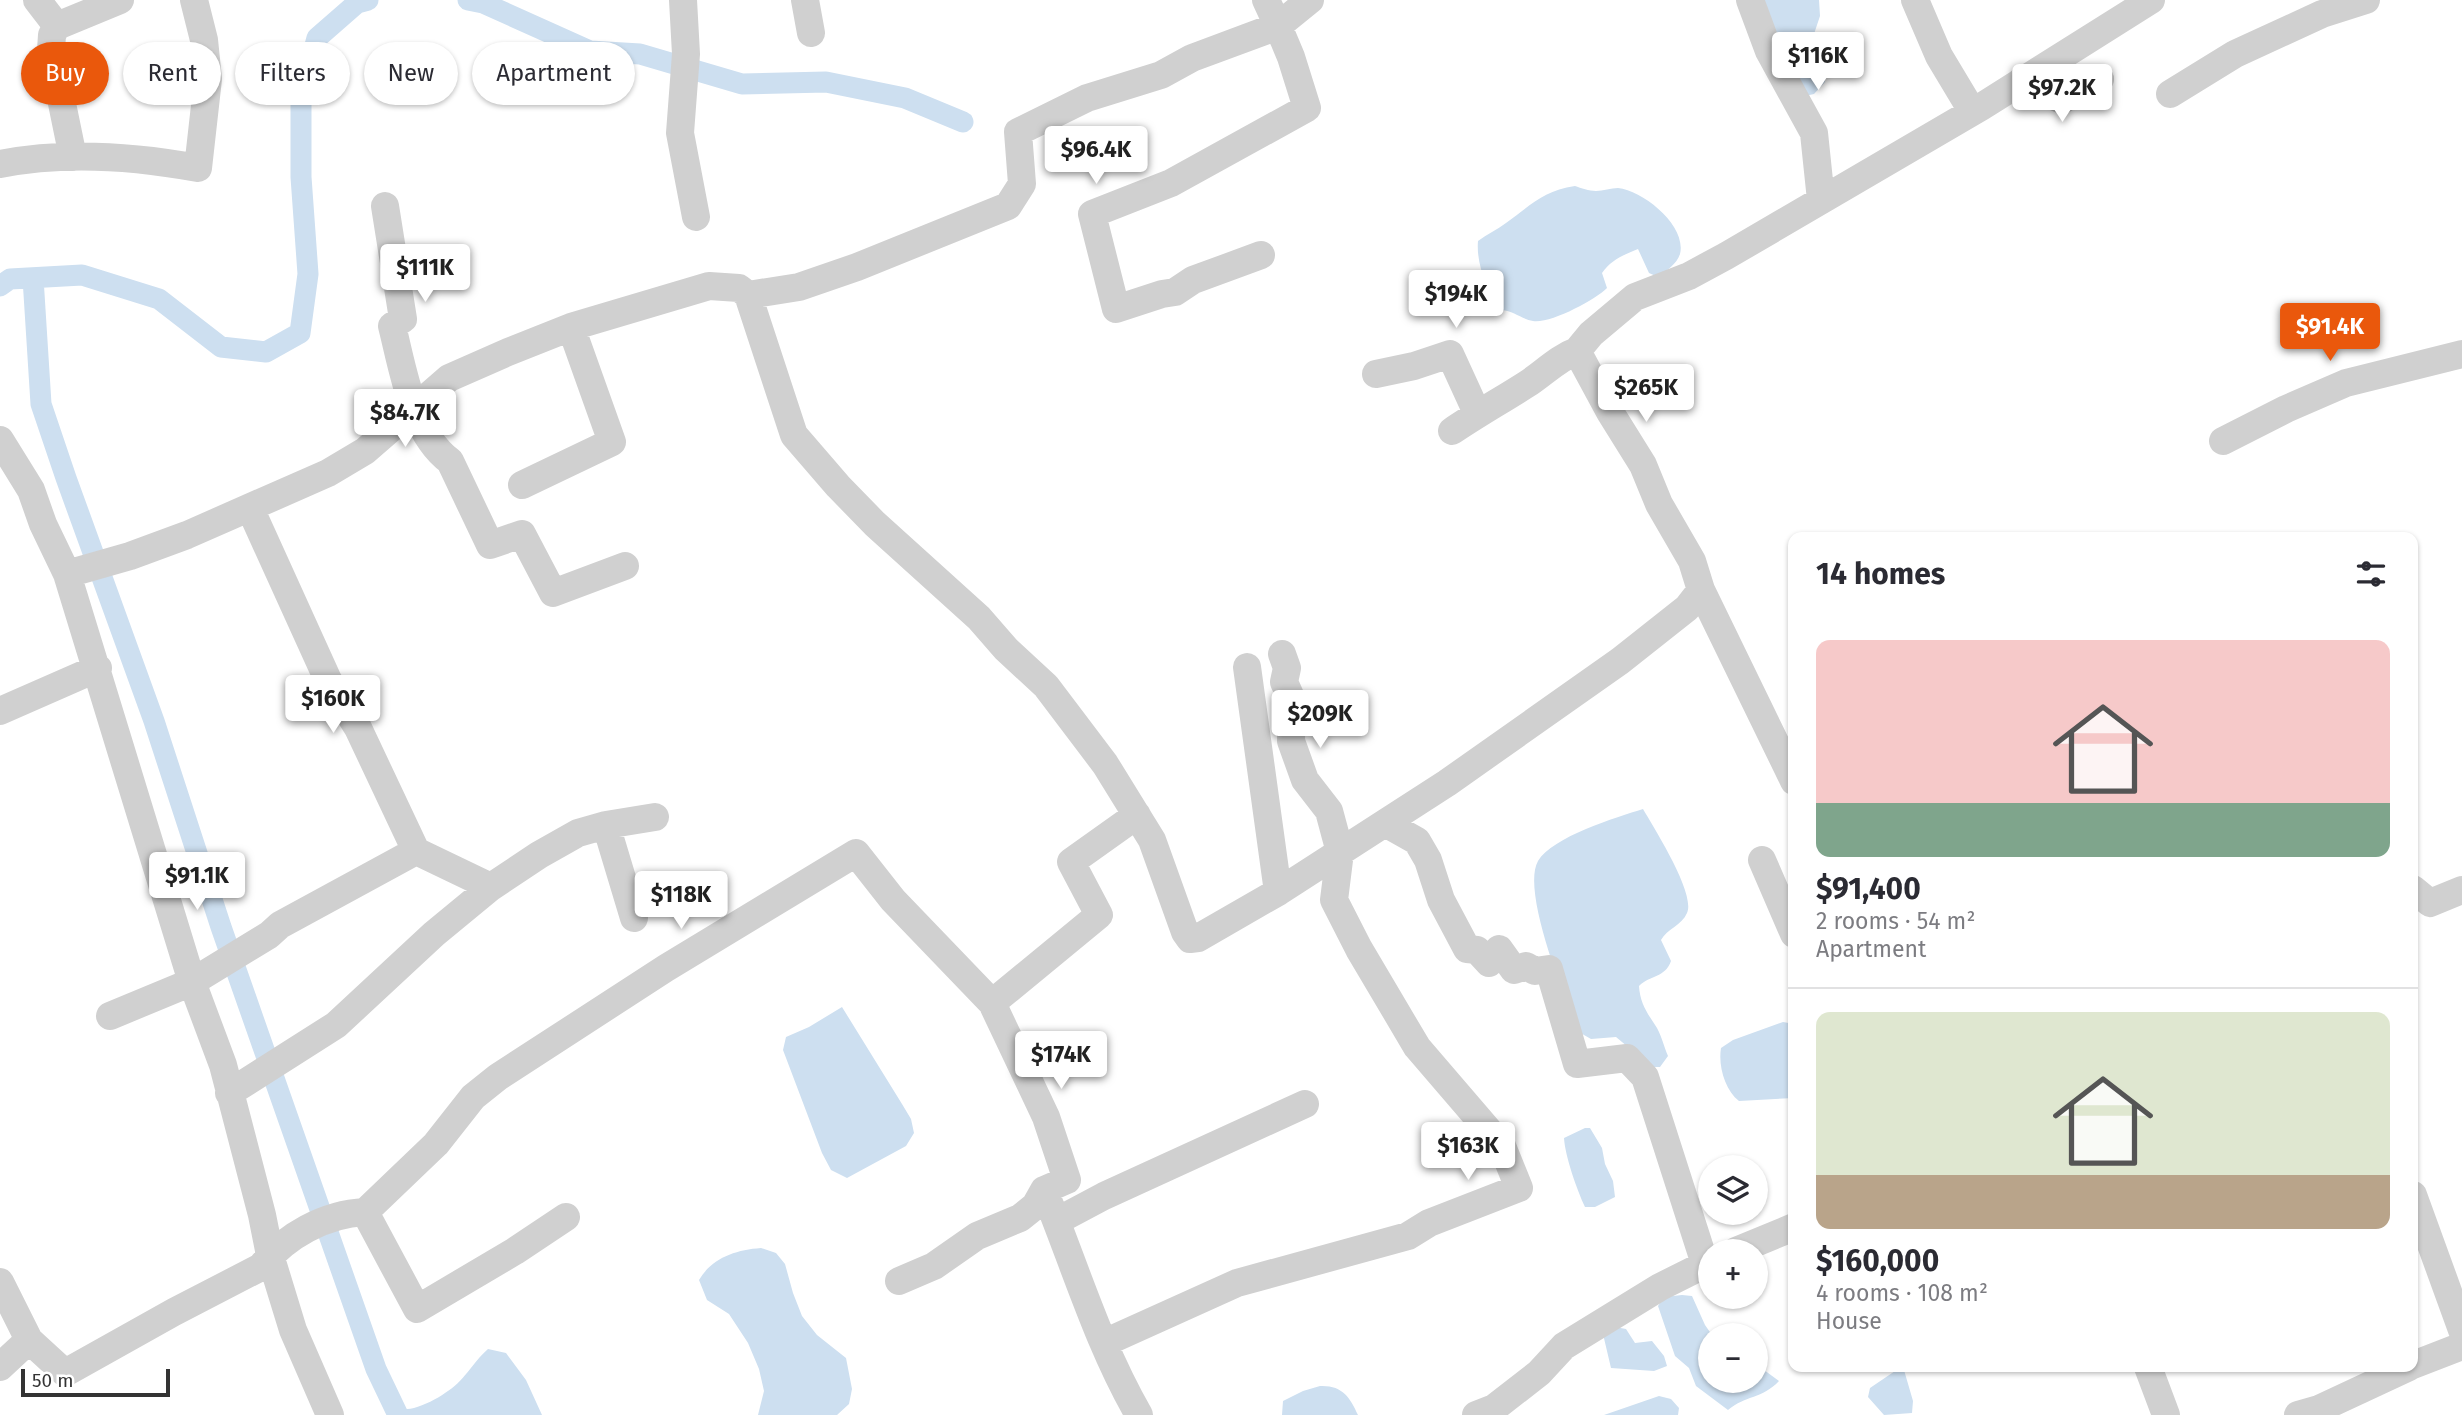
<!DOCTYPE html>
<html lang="en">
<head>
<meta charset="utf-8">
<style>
  body { margin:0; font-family:"Fira Sans",sans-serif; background:#f2f2f3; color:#2b2b33; height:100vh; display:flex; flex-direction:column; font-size:26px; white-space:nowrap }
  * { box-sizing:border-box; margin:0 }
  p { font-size:23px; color:#7c7c81 }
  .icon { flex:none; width:38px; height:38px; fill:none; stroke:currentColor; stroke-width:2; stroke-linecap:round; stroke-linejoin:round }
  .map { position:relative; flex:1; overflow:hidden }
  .sheet { position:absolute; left:1788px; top:532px; width:630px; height:840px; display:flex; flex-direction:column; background:#fff; border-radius:14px; box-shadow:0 2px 5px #0004 }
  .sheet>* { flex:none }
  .banner { position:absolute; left:21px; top:42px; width:665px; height:63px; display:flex; gap:14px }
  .tools { position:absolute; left:1698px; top:1155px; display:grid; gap:14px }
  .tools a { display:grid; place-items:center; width:70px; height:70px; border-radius:50%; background:#fff; box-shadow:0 2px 5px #0004; font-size:35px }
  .scale { position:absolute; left:21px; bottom:18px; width:149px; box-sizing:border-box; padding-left:7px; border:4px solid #333; border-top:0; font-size:19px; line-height:24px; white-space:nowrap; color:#333; -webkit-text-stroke:5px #fff; paint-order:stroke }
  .price { position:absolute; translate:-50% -60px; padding:0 16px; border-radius:7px; background:#fff; color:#222; font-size:23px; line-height:46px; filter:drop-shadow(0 2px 4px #0008) }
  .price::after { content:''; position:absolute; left:50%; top:42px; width:21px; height:16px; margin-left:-10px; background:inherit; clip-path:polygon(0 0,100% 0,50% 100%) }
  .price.selected { background:#ea580c; color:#fff }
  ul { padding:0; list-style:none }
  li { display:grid; align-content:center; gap:14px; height:371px; padding:0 28px }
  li+li { border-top:2px solid #e1e1e2 }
  li span { display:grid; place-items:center; height:217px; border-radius:14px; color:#555 }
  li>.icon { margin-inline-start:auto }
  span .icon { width:126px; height:126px; fill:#fffc; stroke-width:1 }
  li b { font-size:30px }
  h2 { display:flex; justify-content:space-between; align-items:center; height:84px; padding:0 28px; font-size:30px }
  .pill { padding:0 24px; border-radius:32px; background:#fff; box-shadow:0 2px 5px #0004; font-size:24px; line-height:63px }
  .pill.selected { background:#ea580c; color:#fff }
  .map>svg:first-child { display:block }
  .water { fill:#cddff0 }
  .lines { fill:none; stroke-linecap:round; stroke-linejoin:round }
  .canal { stroke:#cddff0; stroke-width:21 }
  .minor { stroke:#d0d0d0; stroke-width:28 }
</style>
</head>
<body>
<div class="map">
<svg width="2462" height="1415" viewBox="0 0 2462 1415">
  <rect width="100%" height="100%" fill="#fff"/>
  <path class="water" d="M1762 0H1819L1820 16 1813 37 1824 71 1825 82 1814 94 1805 96Z
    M1575 186C1581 188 1589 191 1596 191 1603 191 1611 188 1618 188 1644 191 1687 226 1680 254 1677 264 1666 271 1658 277L1649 273 1638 249C1623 255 1611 260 1602 273L1607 288C1595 300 1550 324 1533 321 1522 319 1513 311 1502 310 1487 292 1476 264 1478 241 1487 234 1497 230 1506 223 1531 205 1543 191 1575 186Z
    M1643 809C1654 828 1696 894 1687 913 1682 925 1667 929 1661 940L1671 961C1665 978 1650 975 1639 986 1640 1004 1648 1014 1657 1028 1662 1037 1664 1047 1668 1056L1660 1067H1652L1616 1037 1591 1039 1577 1031C1565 997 1521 891 1538 861 1552 837 1617 817 1643 809Z
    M842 1007 902 1104 911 1119 914 1133 906 1146 847 1178 831 1170 822 1153 783 1050 786 1037 809 1027Z
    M1783 1022 1794 1024V1098L1739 1101C1725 1090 1718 1066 1721 1048L1733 1040Z
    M1585 1128H1590L1602 1148 1605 1164 1613 1181 1615 1197 1595 1207H1585C1577 1190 1565 1156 1564 1138Z
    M761 1248 776 1253 785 1264 793 1293 802 1316 817 1335 846 1358 852 1389 849 1404 837 1415H758L764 1391 759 1369 748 1343 729 1314 707 1300 699 1280C712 1258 735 1250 761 1248Z
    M1682 1295 1692 1296 1705 1325 1712 1335H1710V1381H1755V1343L1764 1370 1779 1381C1762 1399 1746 1395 1728 1410L1696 1386 1689 1368 1675 1356 1658 1306 1664 1297Z
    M1615 1327 1626 1329 1635 1343 1652 1341 1664 1356 1667 1366 1654 1371 1611 1368 1603 1334Z
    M488 1349 506 1353 526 1380 542 1415H388C397 1409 404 1410 414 1408 424 1405 437 1399 445 1393 464 1382 472 1363 488 1349Z
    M1898 1369 1904 1370 1913 1401 1912 1413 1884 1415 1868 1397 1870 1388Z
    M1320 1386C1342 1385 1350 1397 1358 1415H1282L1283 1401 1303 1391Z
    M1659 1396 1671 1399 1679 1408 1678 1415H1604Z"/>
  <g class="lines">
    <path class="canal" d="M468 0 483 3 590 51 640 54 742 84 826 82 905 98 963 122
      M33 278 41 404 66 478 154 721 221 927 376 1369 398 1415
      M0 286 10 279 82 275 159 299 221 347 266 352 300 333 308 274 301 177V98L317 38 357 3 368 0"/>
    <path class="minor" d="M37 0 57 26
      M683 0 686 54 680 133 696 217
      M805 0 811 33
      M1750 0 1769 51 1814 133 1821 200
      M1915 0 1939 56 1972 111
      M2020 82 2062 100 2100 79
      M2170 94 2235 54 2322 14 2366 0
      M73 157 51 50 52 35 57 26 120 0
      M0 164C65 151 133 156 198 168L208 79 204 40 194 0
      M385 206 403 319 392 326C403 369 412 433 450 461L490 545 522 534 553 593 625 566
      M1261 255 1193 280 1175 292 1162 294 1116 309 1092 214 1171 183 1307 108 1291 57 1278 26 1310 0
      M748 295 799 287 857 267 1008 206 1022 184 1018 132 1087 98 1161 75 1192 58 1278 26 1266 0
      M1376 374 1414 366 1450 354 1477 413
      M1452 431C1477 414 1502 400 1527 384 1544 373 1558 358 1577 351
      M0 440 31 490 43 524 67 574 192 982 223 1065 262 1215 270 1255 293 1330 330 1415
      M2223 441 2286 409 2346 383 2462 354
      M522 485 612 442 571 327
      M250 508 328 680 358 728 416 851 491 887
      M67 574 130 556 187 535 328 473 365 451 449 378 508 352 571 327 709 286 739 288 748 295 794 435 838 486 875 524 979 618 1006 649 1046 686 1105 764 1152 840 1185 932 1190 939 1198 938 1278 892 1447 783 1620 661 1687 608 1701 590 1692 561 1659 504 1643 465 1610 412 1577 351 1591 334 1635 297 1689 276 1726 256 1981 107 2151 0
      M1701 590 1794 781
      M1247 667 1278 892
      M0 711 98 668
      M1137 815 1071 862 1099 915 992 1003 1046 1117 1067 1180 1044 1190C1075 1266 1098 1344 1139 1415
      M1385 823 1417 841 1428 860 1441 900 1467 949 1477 950 1489 963 1499 949 1514 970 1526 966 1535 971 1549 969 1577 1064 1627 1058 1645 1077 1705 1264
      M606 825 634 918
      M1762 860 1794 934
      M2413 889 2430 903 2462 890
      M110 1016 192 982 269 935 280 925 416 851
      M229 1093 336 1025 434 934 491 887 539 855 578 833 606 825 655 817
      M2413 1195 2462 1330
      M365 1212 436 1144 473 1097 498 1077 666 968 856 853 893 900 992 1003
      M1057 1221 1104 1196 1305 1104
      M1736 1251 1794 1227
      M899 1281 934 1266 977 1236 1020 1218 1035 1206 1044 1190
      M0 1282 29 1340 65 1373 174 1312 261 1267C285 1236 325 1214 365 1212L417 1309 515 1251 566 1217
      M1104 1343 1237 1283 1408 1236 1429 1223 1519 1188 1502 1146 1417 1047 1359 949 1334 900 1340 852 1329 811 1305 780 1291 741 1292 700 1284 682 1287 668 1282 654
      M2413 1365 2462 1346
      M0 1367 29 1340
      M2148 1367 2166 1415
      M1476 1415 1494 1408 1539 1373 1564 1346 1660 1287 1710 1262
      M2298 1415 2319 1409 2409 1367"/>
  </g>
</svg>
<div class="tools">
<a><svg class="icon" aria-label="layers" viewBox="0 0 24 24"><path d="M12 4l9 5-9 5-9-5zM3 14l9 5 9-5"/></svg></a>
<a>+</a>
<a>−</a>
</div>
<div class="scale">50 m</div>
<b class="price" style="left:1818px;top:92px">$116K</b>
<b class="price" style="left:2062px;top:124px">$97.2K</b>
<b class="price" style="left:1096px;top:186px">$96.4K</b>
<b class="price" style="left:425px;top:304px">$111K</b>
<b class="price" style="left:1456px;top:330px">$194K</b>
<b class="price selected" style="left:2330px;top:363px">$91.4K</b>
<b class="price" style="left:1646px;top:424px">$265K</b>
<b class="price" style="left:405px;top:449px">$84.7K</b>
<b class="price" style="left:333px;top:735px">$160K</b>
<b class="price" style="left:1320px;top:750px">$209K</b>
<b class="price" style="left:197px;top:912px">$91.1K</b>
<b class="price" style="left:681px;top:931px">$118K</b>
<b class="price" style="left:1061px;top:1091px">$174K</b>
<b class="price" style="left:1468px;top:1182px">$163K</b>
<div class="banner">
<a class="pill selected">Buy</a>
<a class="pill">Rent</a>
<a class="pill">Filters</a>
<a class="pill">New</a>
<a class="pill">Apartment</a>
</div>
<section class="sheet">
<h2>14 homes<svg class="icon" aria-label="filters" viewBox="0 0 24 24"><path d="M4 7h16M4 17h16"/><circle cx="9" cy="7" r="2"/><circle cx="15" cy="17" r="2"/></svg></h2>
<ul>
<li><span style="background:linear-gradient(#f6c9c9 75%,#7fa58c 0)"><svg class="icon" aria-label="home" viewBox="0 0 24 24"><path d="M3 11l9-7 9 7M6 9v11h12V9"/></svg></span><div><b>$91,400</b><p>2 rooms · 54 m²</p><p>Apartment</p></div></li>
<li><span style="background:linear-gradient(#dfe7d0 75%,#b9a48a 0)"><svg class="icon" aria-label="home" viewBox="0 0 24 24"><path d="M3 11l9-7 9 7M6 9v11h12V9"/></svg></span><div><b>$160,000</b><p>4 rooms · 108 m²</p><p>House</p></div></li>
</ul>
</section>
</div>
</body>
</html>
